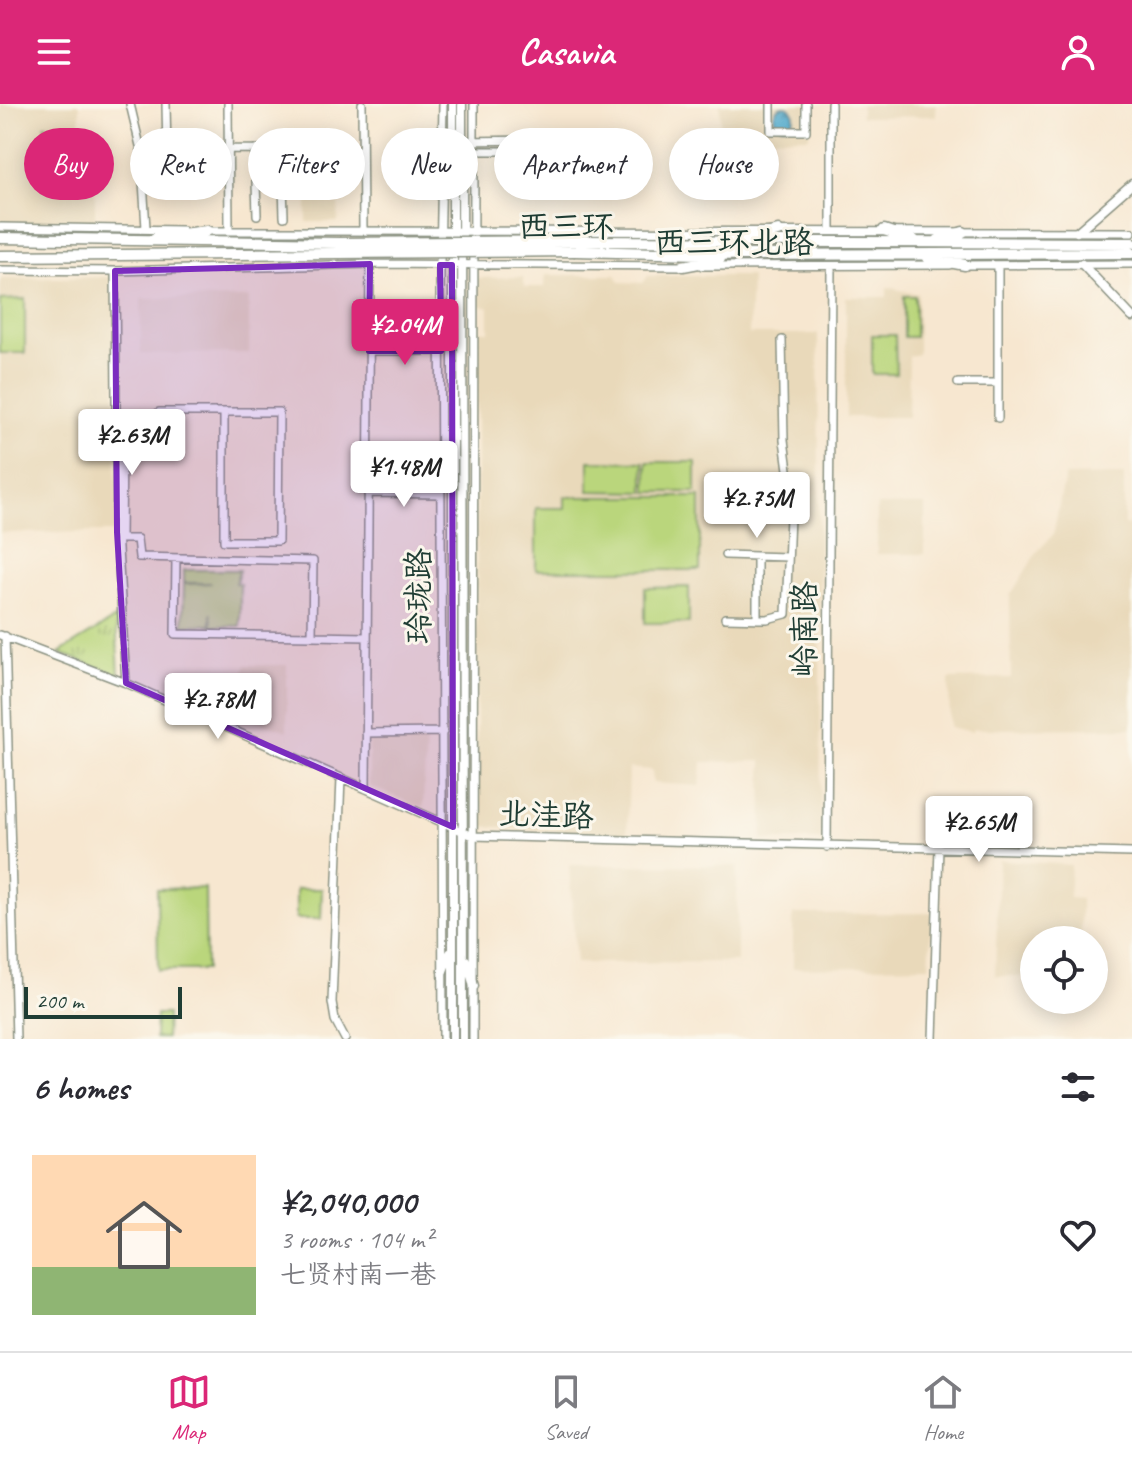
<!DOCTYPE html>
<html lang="en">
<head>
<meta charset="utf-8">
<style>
  body { margin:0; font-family:Caveat,"LXGW WenKai TC",sans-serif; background:#f7f7f7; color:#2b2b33; height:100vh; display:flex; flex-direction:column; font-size:30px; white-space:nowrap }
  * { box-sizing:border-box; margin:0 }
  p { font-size:26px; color:#7c7c81 }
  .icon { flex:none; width:44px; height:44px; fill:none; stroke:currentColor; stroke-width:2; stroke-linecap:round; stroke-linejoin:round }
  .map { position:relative; height:935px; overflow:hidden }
  .sheet { display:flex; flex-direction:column; background:#fff; flex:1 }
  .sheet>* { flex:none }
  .top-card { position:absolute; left:24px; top:24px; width:1084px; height:72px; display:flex; gap:16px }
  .tools { position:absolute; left:1020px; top:822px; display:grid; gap:16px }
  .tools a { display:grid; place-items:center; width:88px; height:88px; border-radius:50%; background:#fff; box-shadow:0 4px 20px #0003; font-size:40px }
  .scale { position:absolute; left:24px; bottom:20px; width:158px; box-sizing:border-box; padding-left:8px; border:4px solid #1f3d34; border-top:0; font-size:22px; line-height:28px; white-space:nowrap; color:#1f3d34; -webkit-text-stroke:6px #fbf7ec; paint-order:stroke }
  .price { position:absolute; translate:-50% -68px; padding:0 18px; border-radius:8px; background:#fff; color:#222; font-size:26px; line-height:52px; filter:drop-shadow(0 2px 4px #0008) }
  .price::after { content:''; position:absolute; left:50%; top:48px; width:24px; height:18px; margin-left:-12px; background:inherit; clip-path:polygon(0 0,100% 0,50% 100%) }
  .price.on { background:#db2777; color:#fff }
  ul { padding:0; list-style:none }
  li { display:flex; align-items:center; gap:24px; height:200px; padding:0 32px }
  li+li { border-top:2px solid #e1e1e2 }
  li span { display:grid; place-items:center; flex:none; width:224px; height:160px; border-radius:0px; color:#555 }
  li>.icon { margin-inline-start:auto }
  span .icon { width:96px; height:96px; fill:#fffc; stroke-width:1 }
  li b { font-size:34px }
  h2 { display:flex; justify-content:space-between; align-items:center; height:96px; padding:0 32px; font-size:34px }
  .tag { padding:0 28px; border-radius:36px; background:#fff; box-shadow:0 4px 20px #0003; font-size:28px; line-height:72px }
  .tag.on { background:#db2777; color:#fff }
  header { display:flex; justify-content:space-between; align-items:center; height:104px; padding:0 32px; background:#db2777; color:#fff; font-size:36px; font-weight:700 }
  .tab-bar { display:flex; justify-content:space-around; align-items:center; height:112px; border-top:2px solid #e1e1e2; background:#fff; font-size:22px; color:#7c7c81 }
  .tab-bar a { display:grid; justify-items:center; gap:4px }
  .tab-bar .on { color:#db2777 }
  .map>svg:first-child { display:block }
  .built { fill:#e9d9ba }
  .grass { fill:url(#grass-tufts); stroke:#6c8a58; stroke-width:2 }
  .pitch { fill:#bad67c; stroke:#6c8a58; stroke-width:2 }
  .water { fill:url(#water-ripples); stroke:#367280; stroke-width:2 }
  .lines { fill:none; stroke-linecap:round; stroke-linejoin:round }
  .minor-casing { stroke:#8b9282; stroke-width:10 }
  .major-casing { stroke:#8b9282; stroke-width:11 }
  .highway-casing { stroke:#8b9282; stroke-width:13 }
  .minor { stroke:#fff; stroke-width:7 }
  .major { stroke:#fff; stroke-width:8 }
  .highway { stroke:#fff; stroke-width:10 }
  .highway-bridge-casing { stroke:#8b9282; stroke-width:13; stroke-linecap:butt }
  .highway-bridge { stroke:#fff; stroke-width:10 }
  .marked { fill:#7b2cbf; fill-opacity:0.2; stroke:#7b2cbf; stroke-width:6; stroke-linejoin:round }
  .labels { text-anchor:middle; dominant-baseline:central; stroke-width:6; stroke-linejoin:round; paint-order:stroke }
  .street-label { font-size:32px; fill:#1f3d34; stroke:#fbf7ec }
</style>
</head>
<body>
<header><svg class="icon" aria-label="menu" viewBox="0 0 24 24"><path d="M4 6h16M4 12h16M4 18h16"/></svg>Casavia<svg class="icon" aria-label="person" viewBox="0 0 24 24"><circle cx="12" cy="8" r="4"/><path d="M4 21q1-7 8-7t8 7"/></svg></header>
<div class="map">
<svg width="1132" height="935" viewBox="0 0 1132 935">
  <defs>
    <pattern id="grass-tufts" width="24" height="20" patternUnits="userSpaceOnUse" patternTransform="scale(2)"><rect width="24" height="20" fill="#bad67c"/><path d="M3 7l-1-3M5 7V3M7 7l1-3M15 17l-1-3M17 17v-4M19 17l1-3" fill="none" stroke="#97af66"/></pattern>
    <pattern id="water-ripples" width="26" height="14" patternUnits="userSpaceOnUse" patternTransform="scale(2)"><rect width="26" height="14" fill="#4ea7cb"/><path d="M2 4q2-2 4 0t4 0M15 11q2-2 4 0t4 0" fill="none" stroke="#4089a6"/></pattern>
  </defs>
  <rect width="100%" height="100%" fill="#fbf7ec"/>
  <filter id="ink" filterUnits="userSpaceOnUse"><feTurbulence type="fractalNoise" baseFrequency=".0125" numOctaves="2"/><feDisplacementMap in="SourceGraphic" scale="16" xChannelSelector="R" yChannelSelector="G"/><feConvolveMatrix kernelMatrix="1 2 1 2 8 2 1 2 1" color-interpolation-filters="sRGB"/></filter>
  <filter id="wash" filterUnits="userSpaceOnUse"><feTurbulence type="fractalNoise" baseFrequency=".006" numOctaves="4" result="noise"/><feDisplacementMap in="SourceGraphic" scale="32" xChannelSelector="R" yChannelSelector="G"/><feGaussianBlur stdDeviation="1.8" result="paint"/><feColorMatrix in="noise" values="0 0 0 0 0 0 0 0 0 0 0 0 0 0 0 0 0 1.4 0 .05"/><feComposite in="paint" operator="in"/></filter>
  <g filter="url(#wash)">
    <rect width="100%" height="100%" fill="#f7e7d0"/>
    <path class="built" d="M0 0H80V54H101L103 80 95 82V122L0 123Z
      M720 0H809V33L721 35Z
      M861 0H936V12L861 13Z
      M312 89H339L338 118H307V96H312Z
      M546 171H616L620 178 643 179 648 172H751L749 230H818L821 736H763L762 657 702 658 700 682 653 679 652 666 629 664 627 731 477 722V227H489V203L477 201V174L523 173 525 183H544Z
      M114 173 117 428 0 429V175Z
      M887 183 918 190V250L909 252 908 313H846V193H887Z
      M249 194V249L141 250V195Z
      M1124 371V421L1132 422V624L973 625 972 628 950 623 949 575 1011 574 1010 492 1037 448 1053 431 1065 372Z
      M877 401H925V450H877Z
      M246 561H287V627L228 606Z
      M426 632 423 704 369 682V634Z
      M999 756 1071 761 1069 794 1081 795V836H1034V872H995Z
      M569 761 737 762V858L576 859Z
      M932 809 929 862 793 864V810Z"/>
    <path class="grass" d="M116 514 119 571 59 549Z"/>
    <path class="pitch" d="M45 21H78L79 75 45 74Z
      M904 192H915V233H904Z
      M25 195V249H0V196Z
      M872 231H895L896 270H872Z
      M589 357 644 358V388L589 387Z
      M647 358H696V388H647Z
      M565 393H700V466H536V404H565Z
      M184 466H239L236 479 240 480V522H212L211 509V521H183L184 480 212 479H184Z
      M689 483V519H645V484Z
      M205 784 206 866H158L157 785Z
      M296 785H322L321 815H296Z
      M156 910H167L166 934H155Z"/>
    <path class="water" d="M774 12a10 10 0 1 1 20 0a10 10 0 1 1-20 0Z"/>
  </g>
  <g filter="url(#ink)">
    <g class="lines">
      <g class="minor-casing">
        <path id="minor" d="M130 0 141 46 146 124
          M166 0 167 50
          M228 0 229 127
          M362 0 363 126
          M443 0 440 161 443 935
          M771 0V27H806V0
          M831 0V127
          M462 37 612 35V47H472
          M229 45 362 46
          M255 45 257 111
          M282 45 284 113
          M305 88V45
          M0 123 182 126
          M202 127 1132 128
          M962 161 1132 160
          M702 162 950 161
          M0 166 115 167 370 160 686 162
          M115 167 117 428 126 579
          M369 247H441
          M958 279H997
          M998 314V161
          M368 389 441 390
          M725 451 788 453
          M757 452V515
          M176 454 175 530 312 532 313 457 139 453 137 435H121L122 339 141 335 159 308H279L278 437H224V309
          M725 514 767 515 786 510 791 388 784 336 782 236
          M0 531 126 579 473 732 1132 749
          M5 532 16 935
          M312 532 367 533
          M366 629 443 628
          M341 674 332 898 335 916 345 935
          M366 685 370 160
          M827 743 831 163
          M473 935 474 0
          M933 935 939 743"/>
      </g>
      <g class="major-casing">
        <path id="major" d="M453 0V935
          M462 0 463 935
          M1077 128 1132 80
          M1082 160 1132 213
          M466 856 474 882
          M443 867 450 849"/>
      </g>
      <g class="highway-casing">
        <path id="highway" d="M884 126 914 136
          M157 133 207 127
          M0 134 339 139
          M744 135 778 127
          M938 136 963 128
          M575 137 1132 139
          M575 147 743 151 1132 149
          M0 152 339 149
          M928 154 965 161
          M683 162 720 155"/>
      </g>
      <use href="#minor" class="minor"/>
      <use href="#major" class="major"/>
      <use href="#highway" class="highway"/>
      <g class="highway-bridge-casing">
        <path id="highway-bridge" d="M339 139 575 137
          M339 149 575 147"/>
      </g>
      <use href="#highway-bridge" class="highway-bridge"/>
    </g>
  </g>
  <path class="marked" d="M370 160 369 247H441L440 161H452L453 723 126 579 117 428 115 167Z"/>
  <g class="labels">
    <g class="street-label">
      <text x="566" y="122">西三环</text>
      <text x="734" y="138">西三环北路</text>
      <text transform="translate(418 492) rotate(-90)">玲珑路</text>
      <text transform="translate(804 525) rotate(-90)">岭南路</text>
      <text transform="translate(546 711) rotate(2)">北洼路</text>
    </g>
  </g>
</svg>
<div class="tools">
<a><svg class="icon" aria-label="locate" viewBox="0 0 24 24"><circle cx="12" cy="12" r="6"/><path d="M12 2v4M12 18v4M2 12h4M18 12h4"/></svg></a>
</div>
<div class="scale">200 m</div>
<b class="price on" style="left:405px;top:263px">¥2.04M</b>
<b class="price" style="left:132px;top:373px">¥2.63M</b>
<b class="price" style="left:404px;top:405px">¥1.48M</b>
<b class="price" style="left:757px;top:436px">¥2.75M</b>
<b class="price" style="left:218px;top:637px">¥2.78M</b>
<b class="price" style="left:979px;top:760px">¥2.65M</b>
<div class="top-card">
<a class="tag on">Buy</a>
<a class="tag">Rent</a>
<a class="tag">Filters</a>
<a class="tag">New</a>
<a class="tag">Apartment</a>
<a class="tag">House</a>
</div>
</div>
<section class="sheet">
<h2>6 homes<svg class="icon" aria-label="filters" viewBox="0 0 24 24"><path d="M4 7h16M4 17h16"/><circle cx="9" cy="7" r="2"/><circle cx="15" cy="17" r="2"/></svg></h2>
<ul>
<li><span style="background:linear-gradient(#ffd9b3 70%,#8fb573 0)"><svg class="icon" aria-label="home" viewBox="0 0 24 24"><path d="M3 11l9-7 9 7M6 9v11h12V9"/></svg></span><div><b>¥2,040,000</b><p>3 rooms · 104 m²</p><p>七贤村南一巷</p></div><svg class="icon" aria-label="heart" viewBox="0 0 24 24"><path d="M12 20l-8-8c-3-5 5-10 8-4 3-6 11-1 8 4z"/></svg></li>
</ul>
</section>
<nav class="tab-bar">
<a class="on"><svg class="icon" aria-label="map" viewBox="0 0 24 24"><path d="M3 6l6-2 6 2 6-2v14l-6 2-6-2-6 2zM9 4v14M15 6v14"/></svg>Map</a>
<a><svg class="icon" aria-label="saved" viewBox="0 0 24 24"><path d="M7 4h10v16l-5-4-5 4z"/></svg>Saved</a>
<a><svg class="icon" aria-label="home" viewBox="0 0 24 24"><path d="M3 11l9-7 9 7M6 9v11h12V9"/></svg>Home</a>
</nav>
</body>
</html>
